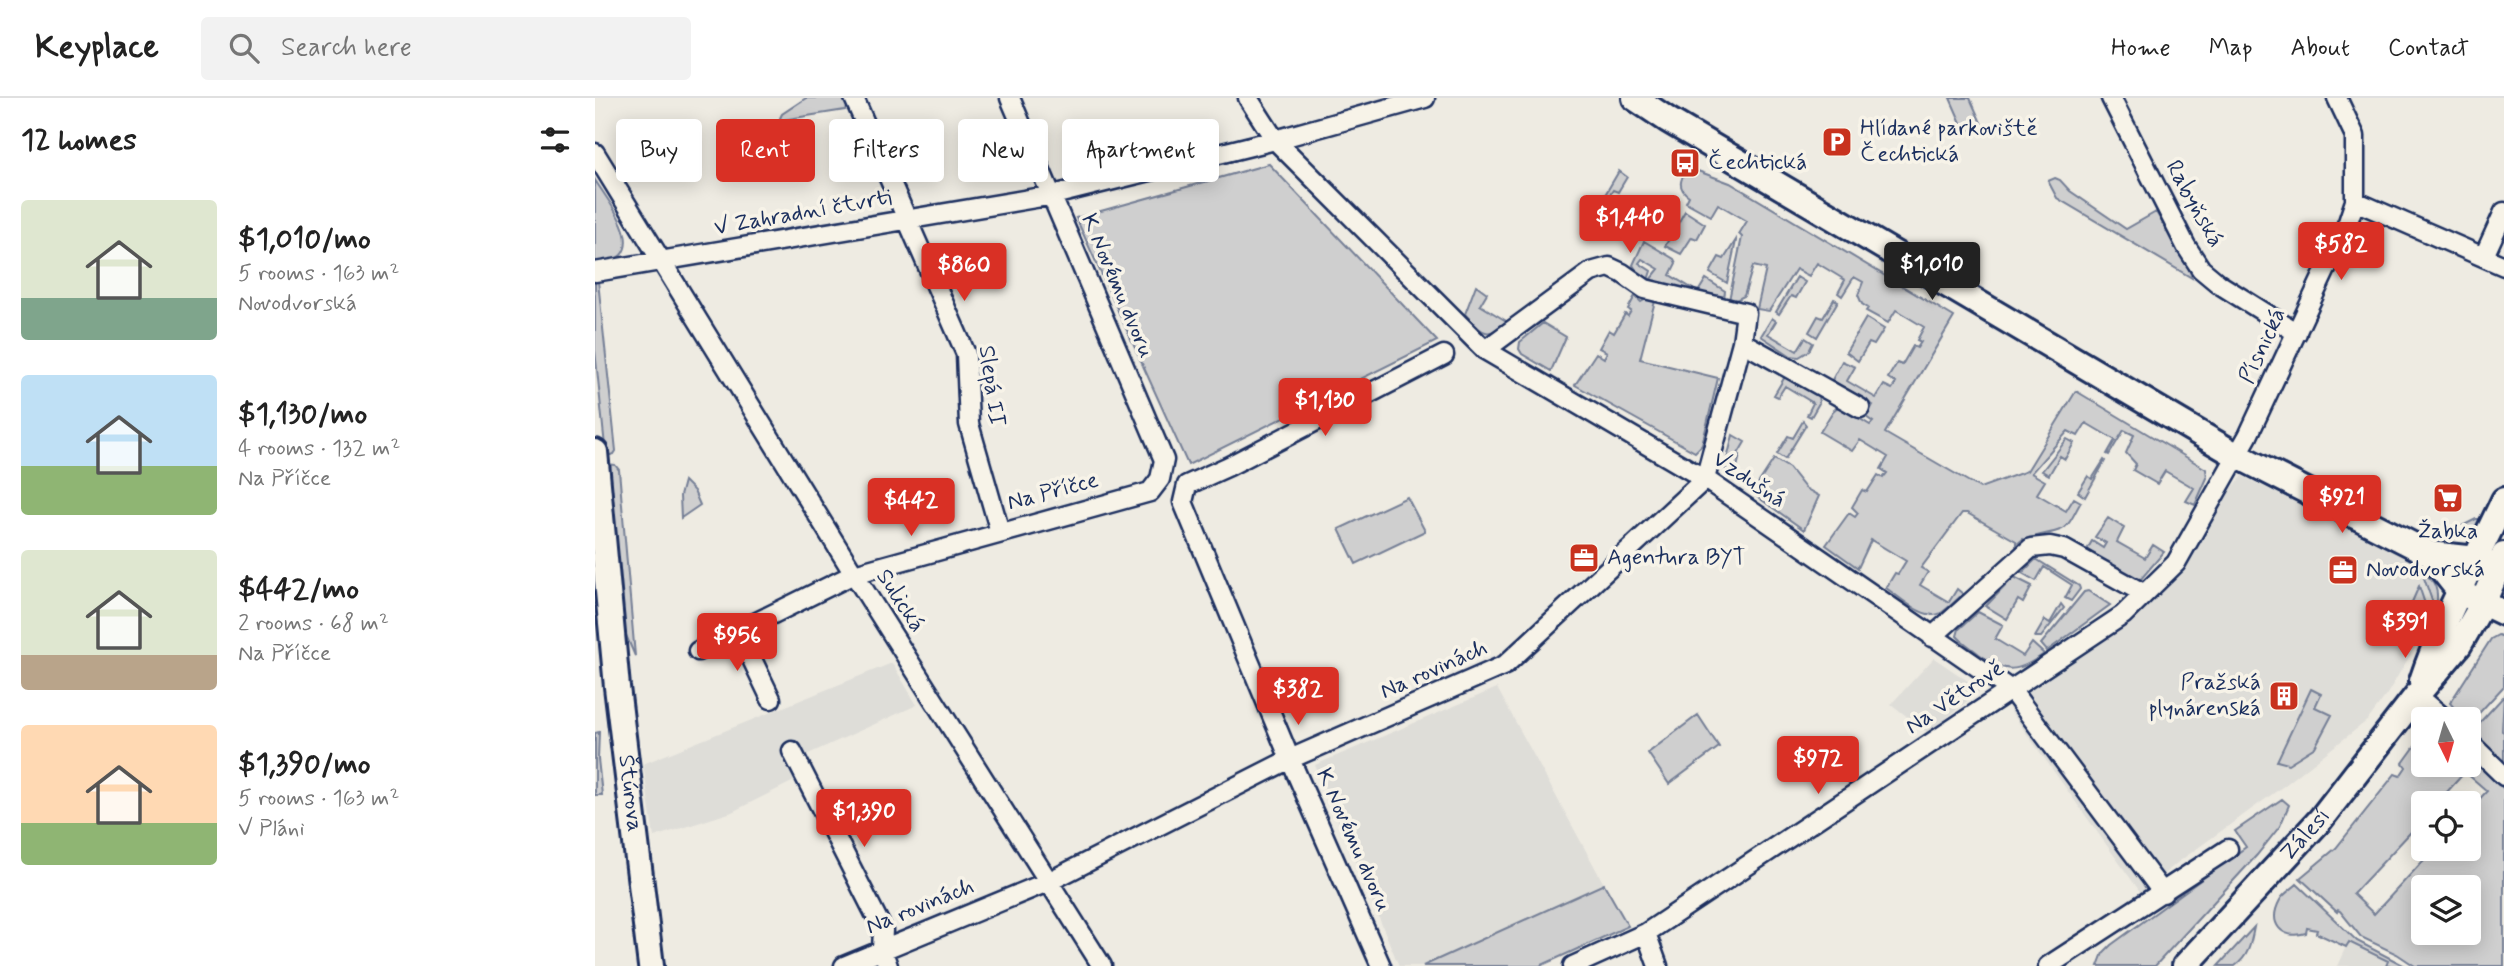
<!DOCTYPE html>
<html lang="en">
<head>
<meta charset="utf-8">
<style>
  body { margin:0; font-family:Mynerve,sans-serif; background:#f2f2f2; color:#222; height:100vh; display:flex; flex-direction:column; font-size:26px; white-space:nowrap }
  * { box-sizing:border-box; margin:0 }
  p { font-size:23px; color:#767676 }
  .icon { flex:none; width:38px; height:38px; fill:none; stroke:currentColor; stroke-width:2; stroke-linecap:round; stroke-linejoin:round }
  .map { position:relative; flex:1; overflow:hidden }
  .sheet { display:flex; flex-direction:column; background:#fff; width:595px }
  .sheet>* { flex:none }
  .hud { position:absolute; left:21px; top:21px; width:665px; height:63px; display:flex; gap:14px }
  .needle { width:46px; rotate:175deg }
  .fabs { position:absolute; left:1816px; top:609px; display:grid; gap:14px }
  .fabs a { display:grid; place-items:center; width:70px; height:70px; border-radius:7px; background:#fff; box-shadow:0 4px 18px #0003; font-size:35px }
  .price { position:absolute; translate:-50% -60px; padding:0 16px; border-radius:7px; background:#d93025; color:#fff; font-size:23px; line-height:46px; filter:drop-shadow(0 2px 4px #0008) }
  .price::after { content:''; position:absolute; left:50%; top:42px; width:21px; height:16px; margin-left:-10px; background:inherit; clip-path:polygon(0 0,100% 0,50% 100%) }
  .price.active { background:#222; color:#fff }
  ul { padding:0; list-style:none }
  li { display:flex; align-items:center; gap:21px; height:175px; padding:0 21px }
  li span { display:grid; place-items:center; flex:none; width:196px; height:140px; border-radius:7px; color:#555 }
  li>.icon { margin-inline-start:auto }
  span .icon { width:84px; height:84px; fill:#fffc; stroke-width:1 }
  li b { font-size:30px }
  h2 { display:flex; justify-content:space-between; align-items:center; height:84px; padding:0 21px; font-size:30px }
  .tag { padding:0 24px; border-radius:7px; background:#fff; box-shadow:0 4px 18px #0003; font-size:24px; line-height:63px }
  .tag.active { background:#d93025; color:#fff }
  header { display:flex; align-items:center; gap:42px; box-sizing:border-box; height:98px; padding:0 35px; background:#fff; border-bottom:2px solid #e0e0e0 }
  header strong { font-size:33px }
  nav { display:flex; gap:38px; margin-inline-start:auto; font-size:24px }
  .search { width:490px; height:63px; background:#f2f2f2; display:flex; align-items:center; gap:18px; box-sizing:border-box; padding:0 24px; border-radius:7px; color:#767676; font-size:26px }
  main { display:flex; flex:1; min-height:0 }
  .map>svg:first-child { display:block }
  .built { fill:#deddd8 }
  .green { fill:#cfcfcf; stroke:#757f96; stroke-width:2; fill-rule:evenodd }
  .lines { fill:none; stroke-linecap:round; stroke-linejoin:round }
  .street-casing { stroke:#1b2f5e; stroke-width:23 }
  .secondary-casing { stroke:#1b2f5e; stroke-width:30 }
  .street { stroke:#f7f3e8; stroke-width:18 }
  .secondary { stroke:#f7f3e8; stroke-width:24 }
  .labels { text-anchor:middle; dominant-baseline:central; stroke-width:7; stroke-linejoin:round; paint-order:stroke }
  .poi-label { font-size:23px; fill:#1b2f5e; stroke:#f7f3e8; text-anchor:start }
  .street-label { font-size:23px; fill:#1b2f5e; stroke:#f7f3e8 }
</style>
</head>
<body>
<header>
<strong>Keyplace</strong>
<div class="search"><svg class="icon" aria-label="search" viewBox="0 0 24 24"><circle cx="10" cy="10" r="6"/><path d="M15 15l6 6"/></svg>Search here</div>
<nav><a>Home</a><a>Map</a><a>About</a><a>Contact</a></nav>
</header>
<main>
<section class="sheet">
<h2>12 homes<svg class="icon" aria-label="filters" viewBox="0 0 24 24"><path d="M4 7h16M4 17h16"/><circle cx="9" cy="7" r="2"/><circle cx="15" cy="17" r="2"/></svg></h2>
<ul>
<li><span style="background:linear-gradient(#dfe7d0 70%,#7fa58c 0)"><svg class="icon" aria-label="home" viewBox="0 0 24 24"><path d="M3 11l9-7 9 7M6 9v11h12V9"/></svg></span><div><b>$1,010/mo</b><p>5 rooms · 163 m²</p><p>Novodvorská</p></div></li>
<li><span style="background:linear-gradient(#bfe0f5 65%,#8fb573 0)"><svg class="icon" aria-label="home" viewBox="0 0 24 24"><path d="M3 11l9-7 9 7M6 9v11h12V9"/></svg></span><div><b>$1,130/mo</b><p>4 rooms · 132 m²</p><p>Na Příčce</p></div></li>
<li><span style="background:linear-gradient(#dfe7d0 75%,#b9a48a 0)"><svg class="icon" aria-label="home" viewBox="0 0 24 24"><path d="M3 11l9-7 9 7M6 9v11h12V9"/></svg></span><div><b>$442/mo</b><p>2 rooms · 68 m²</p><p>Na Příčce</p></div></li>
<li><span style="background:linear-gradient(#ffd9b3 70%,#8fb573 0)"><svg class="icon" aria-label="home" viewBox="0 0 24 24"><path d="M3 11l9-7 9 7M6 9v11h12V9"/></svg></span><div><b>$1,390/mo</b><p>5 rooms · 163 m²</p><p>V Pláni</p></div></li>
</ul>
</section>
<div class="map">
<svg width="1909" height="868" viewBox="0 0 1909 868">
  <rect width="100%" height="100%" fill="#eeebe2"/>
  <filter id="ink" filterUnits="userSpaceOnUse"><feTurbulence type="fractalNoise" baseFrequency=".0143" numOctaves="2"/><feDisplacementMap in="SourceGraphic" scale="14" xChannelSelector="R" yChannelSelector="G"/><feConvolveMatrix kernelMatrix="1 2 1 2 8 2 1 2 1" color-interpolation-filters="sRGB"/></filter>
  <g filter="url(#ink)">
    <path class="built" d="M1647 378 1822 464 1831 477 1829 480 1841 514 1792 596 1773 622 1690 687 1582 765 1546 795 1414 611 1436 591 1503 543 1583 472 1630 399Z
      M1339 560 1386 592 1333 635 1296 606Z
      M297 565 322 607 211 657 201 682 137 714 59 739 48 666Z
      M902 590 1009 786 828 868H804L720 667Z
      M1753 844 1794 863 1791 868H1742Z"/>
    <path class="green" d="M211 0H254V10L250 12 187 22 185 20 187 16Z
      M1355 0H1375L1387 27 1370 34Z
      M674 66 842 243 593 367 481 120Z
      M1092 69 1135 85 1359 219 1290 335 1385 390 1432 373 1481 293 1611 371 1612 380 1600 407 1591 403 1599 390 1570 373 1562 386 1538 372 1541 366 1531 355 1539 337 1529 332 1514 357 1512 356 1520 342 1491 325 1483 338 1473 333 1436 375 1450 383 1442 396 1471 413 1479 400 1486 404C1480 413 1475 429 1465 432 1453 437 1443 435 1431 443L1428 441 1421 447V443L1372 415H1367L1326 470 1333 474 1325 487 1354 504 1362 491 1368 496C1361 502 1354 510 1346 515 1330 524 1305 499 1291 490L1300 475 1303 476 1311 463 1276 442 1263 470 1231 447 1254 415 1260 419 1263 415 1257 409 1267 392 1272 394 1283 377 1288 380 1292 375 1286 371 1293 359 1265 342 1257 353 1225 334 1238 313 1244 308 1275 327 1278 324 1271 319 1278 307 1237 282 1247 263 1260 269 1252 283 1281 300 1289 287 1297 291 1301 285 1293 280 1302 265 1307 267 1318 248 1322 250 1326 244 1322 242 1329 229 1301 212 1293 225 1271 213 1273 210 1267 206 1263 197 1268 184 1259 179 1247 198 1243 195 1250 182 1222 165 1214 178 1201 171 1174 213 1162 211 1171 171 1158 168 1149 198 1139 203 1134 202 1147 139 1144 136 1152 123 1123 106 1116 118 1091 104 1094 98C1081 89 1086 81 1092 69Z
      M1024 73 1032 79 1023 94 1018 92 1007 109 1004 107Z
      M1460 80 1465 82 1475 93 1531 131 1561 114 1593 168 1597 180 1462 100 1453 83Z
      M0 82C11 100 43 138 26 157 19 164 9 165 0 163Z
      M1090 113 1110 126 1102 141 1097 139 1086 156 1070 148Z
      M1141 142V143L1132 185 1115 175 1124 159 1129 161Z
      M1049 143 1079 161 1081 165 1075 177 1103 194 1111 181 1130 193 1129 201 1055 182 1064 171 1047 161 1044 165 1056 173 1053 182 1046 179 1038 167Z
      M1202 179 1210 184 1201 200 1196 198 1184 216 1181 214Z
      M3 183 21 353 19 356 11 358 0 252V184Z
      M881 187 892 195 885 207 913 224C891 242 888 235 870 216Z
      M1040 198 1046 204 1051 201 1060 203 1045 261 1123 280 1107 347 1100 354 980 287 1001 255 1009 260 1012 254 1004 250 1014 232 1019 235 1030 216 1033 218 1036 213 1033 211Z
      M1239 201 1243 203 1222 239 1214 234 1223 218 1228 220Z
      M1177 220 1181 223 1173 236 1202 253 1210 240 1218 245 1214 253 1204 259 1196 258 1166 238Z
      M1271 220 1289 231 1279 247 1274 245 1263 263 1251 254Z
      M948 225 971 239 956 273 927 256 924 251 925 244Z
      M1191 277 1223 297 1224 305 1216 319 1212 317 1218 305 1190 288 1183 299 1179 297Z
      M1208 323 1211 327 1190 361 1182 356 1193 338 1198 340Z
      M1138 337 1150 344 1143 356 1145 357 1139 382 1132 378 1130 369Z
      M1472 341 1479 345 1470 361 1465 358 1454 377 1447 373Z
      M1179 361 1194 370 1210 390 1224 398 1209 432 1157 395Z
      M1509 362 1510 363 1490 399 1483 394 1493 378 1497 381Z
      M12 366 20 367 24 372 40 558 30 535Z
      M89 383 99 393 105 407 86 420 85 398Z
      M812 399 830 433 761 466 744 431Z
      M1513 420 1529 430 1522 444 1550 460 1558 447 1569 454 1546 481 1539 480 1492 452 1497 443 1508 450 1511 445 1500 439Z
      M1881 421H1886C1876 438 1866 441 1847 441L1851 436Z
      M1441 461 1484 488 1485 491 1476 503 1470 500 1477 487 1449 469 1441 483 1427 475Z
      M1831 477C1844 486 1843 499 1841 514L1829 480Z
      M1419 479 1437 488 1428 505 1423 502 1412 521 1391 508Z
      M1824 488 1833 515 1830 522 1814 511Z
      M1493 493 1515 507 1452 553 1446 546 1489 494Z
      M1466 506 1469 510 1446 539H1440L1450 522 1455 525Z
      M1383 514 1408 527 1400 541 1428 558 1437 545 1449 556C1421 575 1412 576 1384 556 1377 550 1368 545 1362 538L1364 531Z
      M1903 537 1909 539V588L1874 626V621H1868L1855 605 1896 541Z
      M1716 591 1726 596 1720 609 1737 617 1720 649 1693 666 1682 663Z
      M1909 598 1907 633 1909 634V669L1876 634Z
      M1103 617 1124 649 1074 686 1053 655Z
      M4 634 3 661 7 697H0V635Z
      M1829 636V667H1874V658L1909 691V868H1820L1802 856 1766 839 1745 813 1743 812 1742 814 1705 780 1741 750 1800 676 1805 678 1811 669 1808 665ZM1870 674 1892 693 1874 712V751H1839L1779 816 1758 796 1829 720V705H1842ZM1874 789V835H1829V789Z
      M1687 701 1694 707 1685 728 1662 757 1560 868H1503L1508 855 1516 847 1651 749 1640 733Z
      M1009 786 1033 828 945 868H828Z
      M1702 786 1762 843 1810 868H1791L1793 863 1754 844 1751 849 1721 835 1722 832 1712 830 1711 835C1687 842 1672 826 1685 802 1688 796 1697 791 1702 786Z
      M1659 829C1656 845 1654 858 1640 868H1623Z"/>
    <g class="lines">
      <g class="street-casing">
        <path id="street" d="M259 0 371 256 374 326 405 434
          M653 0 680 42 890 252 1110 381 1416 592 1568 795
          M1516 0 1591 148 1606 171 1624 186 1702 235
          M0 55 259 476 507 868
          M1760 103 1909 168
          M1889 158 1909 114
          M0 174 458 97 680 42 830 0
          M1147 244 1265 310
          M143 532 176 601
          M1337 539 1436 450 1455 448 1469 451 1548 495
          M103 553 259 476 555 394 565 381 569 362 415 0
          M1822 597 1850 621
          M1874 644 1909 678
          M197 653 288 832 287 851 293 868
          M1051 835 1063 868
          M249 868 455 783 695 661 910 567 1110 381 1147 244 1151 215 1050 191 1027 175 1014 169 996 174 890 252
          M786 868 695 661 588 404 592 387 634 368 849 257
          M978 868 1051 835 1528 517 1581 465 1653 338 1753 124 1760 103V38L1742 0
          M1453 868 1633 751"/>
      </g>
      <g class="secondary-casing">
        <g id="secondary">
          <path d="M1040 0 1073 22 1641 357 1835 456 1882 461 1909 473"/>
          <path id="s1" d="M0 354 22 589 56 868"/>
          <path d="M1835 456 1865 494 1909 515"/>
          <path d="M1827 583C1848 520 1881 462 1909 402"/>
          <path id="s2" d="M1590 868 1725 722 1822 597 1864 547 1888 505 1909 457"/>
        </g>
      </g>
      <use href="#street" class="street"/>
      <use href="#secondary" class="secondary"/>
    </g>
  </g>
  <defs>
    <g id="parking-square" transform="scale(1.575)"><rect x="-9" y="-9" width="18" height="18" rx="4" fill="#c8321e" stroke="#f7f3e8"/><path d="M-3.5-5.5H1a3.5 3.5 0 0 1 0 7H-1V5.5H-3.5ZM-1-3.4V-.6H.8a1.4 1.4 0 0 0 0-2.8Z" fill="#fff"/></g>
    <g id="bus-square" transform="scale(1.575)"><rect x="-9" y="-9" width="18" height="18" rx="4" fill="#c8321e" stroke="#f7f3e8"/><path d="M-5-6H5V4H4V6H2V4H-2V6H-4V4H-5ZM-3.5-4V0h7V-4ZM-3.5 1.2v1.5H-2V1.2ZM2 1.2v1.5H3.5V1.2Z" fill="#fff"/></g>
    <g id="supermarket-square" transform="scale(1.575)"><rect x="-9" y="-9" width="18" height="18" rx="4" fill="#c8321e" stroke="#f7f3e8"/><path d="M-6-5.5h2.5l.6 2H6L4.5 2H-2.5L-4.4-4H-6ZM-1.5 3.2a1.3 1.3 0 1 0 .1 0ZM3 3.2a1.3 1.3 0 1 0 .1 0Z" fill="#fff"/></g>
    <g id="office-square" transform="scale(1.575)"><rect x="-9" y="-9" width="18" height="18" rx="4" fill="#c8321e" stroke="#f7f3e8"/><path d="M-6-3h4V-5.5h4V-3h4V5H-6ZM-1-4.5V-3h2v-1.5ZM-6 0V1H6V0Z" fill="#fff"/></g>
    <g id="building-square" transform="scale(1.575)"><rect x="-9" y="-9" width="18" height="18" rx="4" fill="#c8321e" stroke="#f7f3e8"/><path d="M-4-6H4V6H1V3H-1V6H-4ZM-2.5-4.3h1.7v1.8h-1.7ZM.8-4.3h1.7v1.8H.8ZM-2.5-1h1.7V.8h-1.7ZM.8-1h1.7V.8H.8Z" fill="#fff"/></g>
  </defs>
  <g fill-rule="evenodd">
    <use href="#parking-square" x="1242" y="44"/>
    <use href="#bus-square" x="1090" y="65"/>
    <use href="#supermarket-square" x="1853" y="400"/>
    <use href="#office-square" x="989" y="460"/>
    <use href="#office-square" x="1748" y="472"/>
    <use href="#building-square" x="1689" y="598"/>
  </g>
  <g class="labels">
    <g class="poi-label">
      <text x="1265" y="31">Hlídané parkoviště<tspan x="1265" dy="26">Čechtická</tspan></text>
      <text x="1113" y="65">Čechtická</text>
      <text x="1853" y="434" text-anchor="middle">Žabka</text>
      <text x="1012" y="460">Agentura BYT</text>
      <text x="1771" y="472">Novodvorská</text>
      <text x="1666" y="585" text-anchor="end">Pražská<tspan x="1666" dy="26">plynárenská</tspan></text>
    </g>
    <g class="street-label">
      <text transform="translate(1599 106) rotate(61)">Rabyňská</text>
      <text transform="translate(208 115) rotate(-10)">V Zahradní čtvrti</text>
      <text transform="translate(522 188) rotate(67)">K Novému dvoru</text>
      <text transform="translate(1668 248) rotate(-65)">Písnická</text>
      <text transform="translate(396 288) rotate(82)">Slepá II</text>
      <text transform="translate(1154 382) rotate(34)">Vzdušná</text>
      <text transform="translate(458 394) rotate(-15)">Na Příčce</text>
      <text transform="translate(305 503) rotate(57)">Sulická</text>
      <text transform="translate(839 572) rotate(-24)">Na rovinách</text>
      <text transform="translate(1360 600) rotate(-34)">Na Větrově</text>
      <text stroke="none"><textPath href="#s1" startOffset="343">Štúrova</textPath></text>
      <text stroke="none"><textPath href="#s2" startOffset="178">Zálesí</textPath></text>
      <text transform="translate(758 742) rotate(66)">K Novému dvoru</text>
      <text transform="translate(325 809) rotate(-22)">Na rovinách</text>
    </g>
  </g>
</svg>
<div class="fabs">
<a><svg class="needle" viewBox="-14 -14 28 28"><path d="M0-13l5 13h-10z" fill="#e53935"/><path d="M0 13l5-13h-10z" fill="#767676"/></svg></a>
<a><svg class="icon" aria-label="locate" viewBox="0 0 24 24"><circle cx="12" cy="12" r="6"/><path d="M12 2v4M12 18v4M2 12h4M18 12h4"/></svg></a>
<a><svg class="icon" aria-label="layers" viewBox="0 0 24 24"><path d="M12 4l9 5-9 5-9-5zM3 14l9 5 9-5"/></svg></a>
</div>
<b class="price" style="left:1035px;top:157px">$1,440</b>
<b class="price" style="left:1746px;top:184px">$582</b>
<b class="price active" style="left:1337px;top:204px">$1,010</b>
<b class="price" style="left:369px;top:205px">$860</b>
<b class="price" style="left:730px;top:340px">$1,130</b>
<b class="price" style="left:1747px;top:437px">$921</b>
<b class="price" style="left:316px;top:440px">$442</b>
<b class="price" style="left:1810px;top:562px">$391</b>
<b class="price" style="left:142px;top:575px">$956</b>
<b class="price" style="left:703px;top:629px">$382</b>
<b class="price" style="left:1223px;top:698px">$972</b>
<b class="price" style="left:269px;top:751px">$1,390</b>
<div class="hud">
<a class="tag">Buy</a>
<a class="tag active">Rent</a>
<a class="tag">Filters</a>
<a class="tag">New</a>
<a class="tag">Apartment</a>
</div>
</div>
</main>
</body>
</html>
